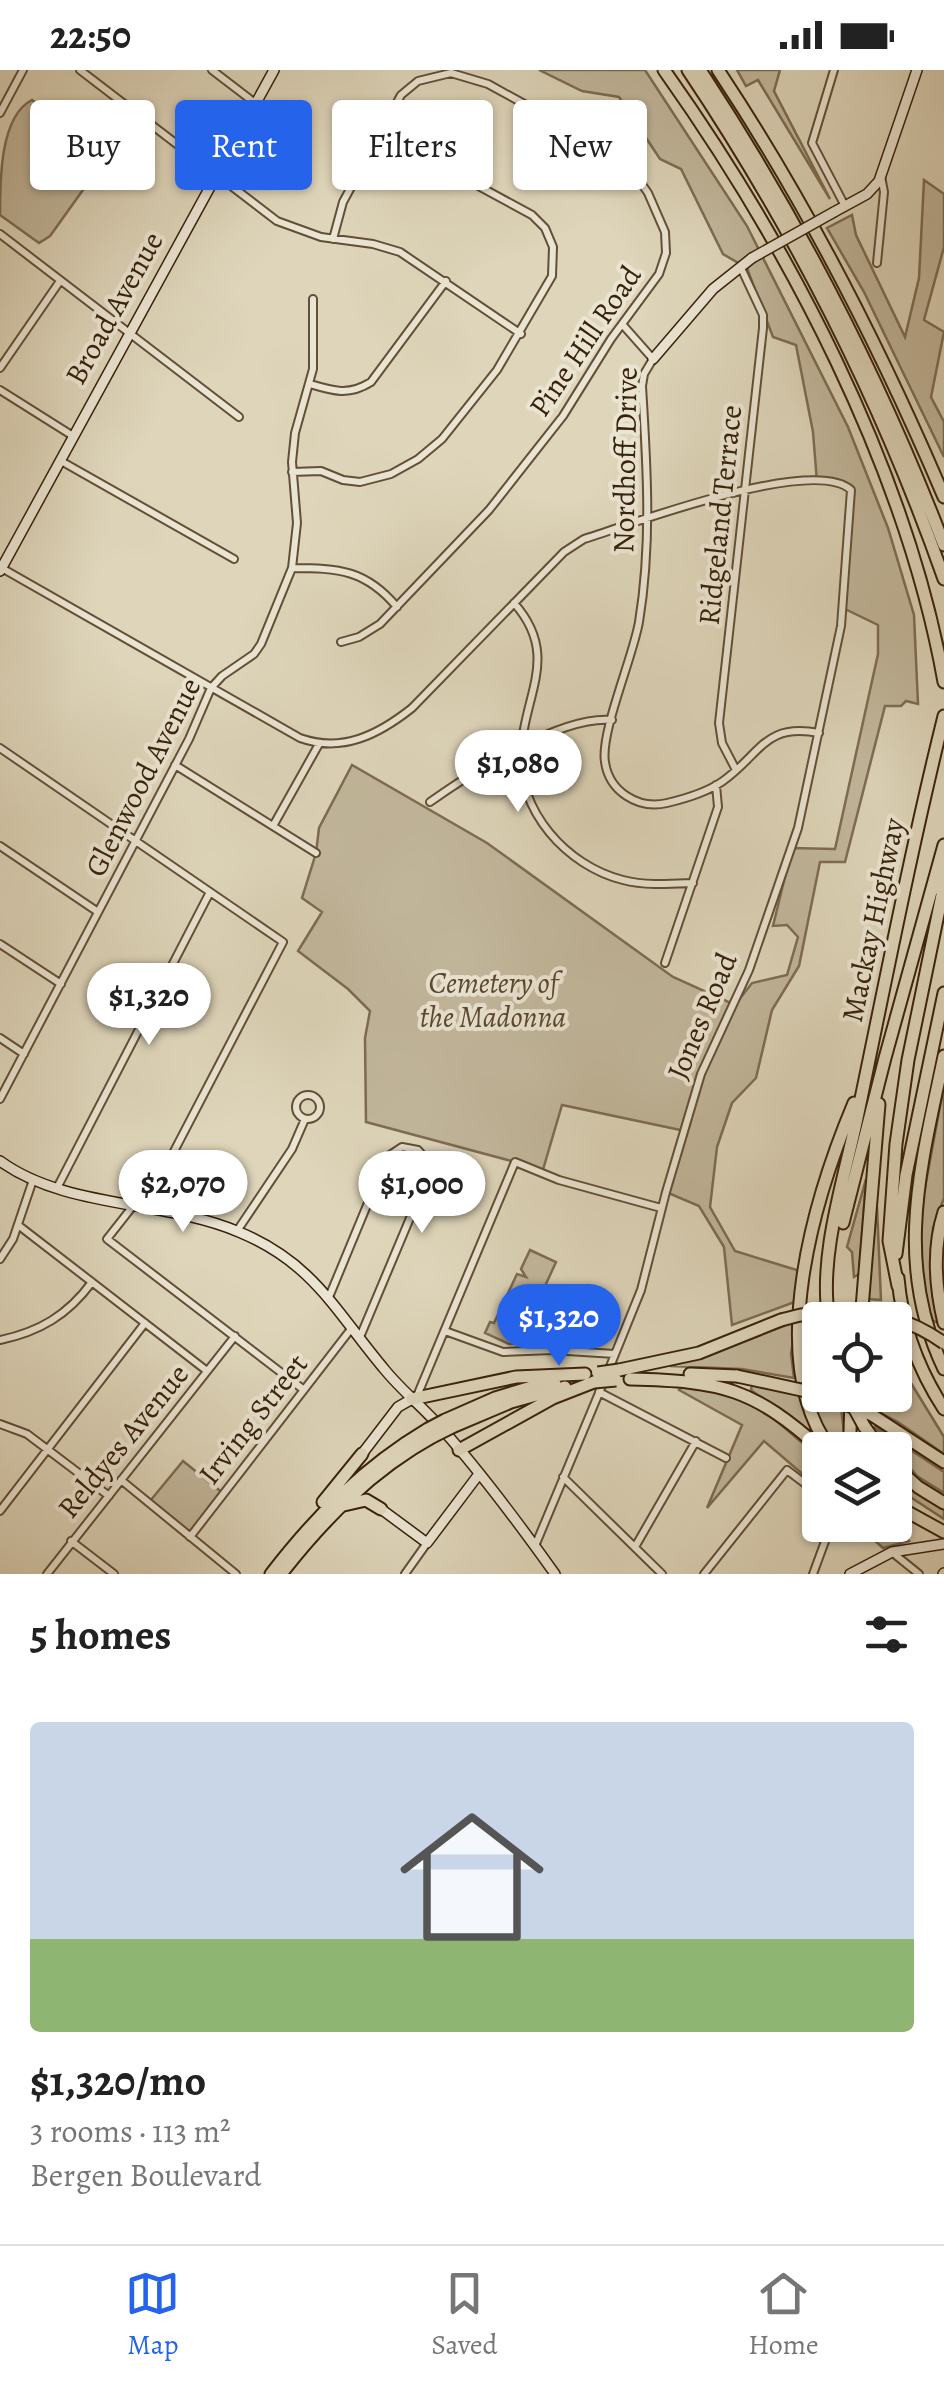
<!DOCTYPE html>
<html lang="en">
<head>
<meta charset="utf-8">
<style>
  body { margin:0; font-family:Alegreya,serif; background:#f2f2f2; color:#222; height:100vh; display:flex; flex-direction:column; font-size:38px; white-space:nowrap }
  * { box-sizing:border-box; margin:0 }
  p { font-size:32px; color:#767676 }
  .icon { flex:none; width:55px; height:55px; fill:none; stroke:currentColor; stroke-width:2; stroke-linecap:round; stroke-linejoin:round }
  .map { position:relative; height:1504px; overflow:hidden }
  .panel { display:flex; flex-direction:column; background:#fff; flex:1 }
  .panel>* { flex:none }
  .top-card { position:absolute; left:30px; top:30px; width:885px; height:90px; display:flex; gap:20px }
  .tools { position:absolute; left:802px; top:1232px; display:grid; gap:20px }
  .tools a { display:grid; place-items:center; width:110px; height:110px; border-radius:10px; background:#fff; box-shadow:0 2px 8px #0004; font-size:50px }
  .price { position:absolute; translate:-50% -85px; padding:0 22px; border-radius:35px; background:#fff; color:#222; font-size:32px; line-height:65px; filter:drop-shadow(0 2px 5px #0008) }
  .price::after { content:''; position:absolute; left:50%; top:60px; width:30px; height:22px; margin-left:-15px; background:inherit; clip-path:polygon(0 0,100% 0,50% 100%) }
  .price.selected { background:#2563eb; color:#fff }
  ul { padding:0; list-style:none }
  li { display:grid; align-content:center; gap:20px; height:530px; padding:0 30px }
  li+li { border-top:2px solid #e0e0e0 }
  li span { display:grid; place-items:center; height:310px; border-radius:10px; color:#555 }
  li>.icon { margin-inline-start:auto }
  span .icon { width:180px; height:180px; fill:#fffc; stroke-width:1 }
  li b { font-size:42px }
  h2 { display:flex; justify-content:space-between; align-items:center; height:120px; padding:0 30px; font-size:42px }
  .chip { padding:0 35px; border-radius:10px; background:#fff; box-shadow:0 2px 8px #0004; font-size:35px; line-height:90px }
  .chip.selected { background:#2563eb; color:#fff }
  .status { display:flex; justify-content:space-between; align-items:center; height:70px; padding:0 50px; background:#fff; direction:ltr }
  .status svg { height:28px; fill:currentColor }
  .tabs { display:flex; justify-content:space-around; align-items:center; height:140px; border-top:2px solid #e0e0e0; background:#fff; font-size:28px; color:#767676 }
  .tabs a { display:grid; justify-items:center; gap:5px }
  .tabs .selected { color:#2563eb }
  .map>svg:first-child { display:block }
  .green { fill:#c2b79c; stroke:#7d6c53; stroke-width:2.5 }
  .lines { fill:none; stroke-linecap:round; stroke-linejoin:round }
  .street-casing { stroke:#624f36; stroke-width:10 }
  .secondary-casing { stroke:#38220a; stroke-width:12 }
  .highway-casing { stroke:#38220a; stroke-width:15 }
  .street { stroke:#eae4d2; stroke-width:6 }
  .secondary { stroke:#eae4d2; stroke-width:9 }
  .highway { stroke:#ded5ba; stroke-width:11 }
  .secondary-bridge-casing { stroke:#38220a; stroke-width:12; stroke-linecap:butt }
  .highway-bridge-casing { stroke:#38220a; stroke-width:15; stroke-linecap:butt }
  .secondary-bridge { stroke:#eae4d2; stroke-width:9 }
  .highway-bridge { stroke:#ded5ba; stroke-width:11 }
  .labels { text-anchor:middle; dominant-baseline:central; stroke-width:8; stroke-linejoin:round; paint-order:stroke }
  .street-label { font-size:30px; fill:#38220a; stroke:#eae4d2 }
  .park-label { font-size:30px; font-style:italic; fill:#5a472e; stroke:#eae4d2 }
</style>
</head>
<body>
<div class="status"><b>22:50</b><svg viewBox="0 0 49 12"><path d="M0 12V9h3v3zM5 12V6h3v6zM10 12V3h3v9zM15 12V0h3v12zM26 1h20v11H26zM47 4h2v5h-2z"/></svg></div>
<div class="map">
<svg width="944" height="1504" viewBox="0 0 944 1504">
  <rect width="100%" height="100%" fill="#ded5ba"/>
  <filter id="stains"><feTurbulence type="fractalNoise" baseFrequency=".002" numOctaves="4"/><feColorMatrix values="0 0 0 0 .2 0 0 0 0 .09 0 0 0 0 .02 0 0 0 .5 -.17"/></filter>
  <radialGradient id="worn" r=".72"><stop offset=".6" stop-color="#630" stop-opacity="0"/><stop offset="1" stop-color="#630" stop-opacity=".3"/></radialGradient>
  <path class="green" d="M539 0H645L747 156 848 357 888 458 914 545 918 634 906 631 901 636H885L845 792H820L799 896 772 940 756 1008 732 1033 717 1077 710 1137 735 1181 803 1202 800 1230 732 1255 724 1177 699 1136 666 1122 685 1061 562 1035 542 1103 515 1092 366 1052 365 968 370 941 348 919 298 881 322 842 302 828 316 783 319 758 352 695 487 773 673 907 735 935 752 913 787 905 798 867 787 855 773 856 792 778 835 779 878 584V555L843 538 850 441 847 416 817 412 813 362 796 275 773 267 747 198 723 184 681 99 660 89 619 27 582 21Z
    M737 0H780L774 21 830 129 758 10 746 16Z
    M32 30 108 88 110 92 98 99 50 166 39 173 0 145C0 110 0 46 32 30Z
    M924 110 944 124V177L924 250 944 262 931 327 944 352V387L864 222 827 158 852 145 856 165 905 267 919 208Z
    M944 1015V1128L933 1158 931 1209 938 1253 929 1249 918 1187 921 1139Z
    M866 1109 859 1204 854 1207 852 1182 847 1177Z
    M877 1137 881 1230 867 1229Z
    M530 1180 556 1192 546 1214 551 1217 547 1226C555 1237 547 1249 543 1260L549 1264 546 1272 509 1274 485 1263 490 1252 494 1253 517 1204 526 1207 521 1199Z
    M796 1251 791 1284 794 1308 742 1299 670 1296 717 1282Z
    M820 1272V1325H838C844 1344 841 1362 849 1380H840C811 1350 807 1314 803 1274Z
    M895 1287 944 1367V1384L898 1352 858 1331V1325H895Z
    M684 1314 726 1322 766 1342 820 1388V1419L764 1371 707 1438 742 1355 679 1320Z
    M752 1315 799 1325 814 1366 751 1320Z
    M874 1356 944 1402V1423L917 1406Z
    M183 1391 224 1424 190 1467 150 1431Z
    M895 1405 925 1429 944 1438V1449L895 1417Z
    M895 1440 907 1449 903 1461 909 1471 883 1478 861 1458 864 1455H895Z"/>
  <g class="lines">
    <g class="street-casing">
      <path id="street" d="M80 0 277 151 321 167 373 174 400 182 521 264
        M212 0 294 63 307 67
        M834 0 812 73 845 136
        M0 43 23 0
        M0 164 239 347
        M333 169 343 132 401 25 418 11 451 3 488 14 608 80 634 103 648 123 665 162 666 183 659 204 611 269 563 346 489 440 380 554 359 567 341 572
        M877 193 884 122 881 106
        M622 254 653 289 644 304 642 316C647 396 652 473 639 552 633 587 600 663 605 692 609 721 638 740 667 733 684 729 709 721 723 711 762 683 764 653 819 663
        M0 298 60 211
        M310 314C333 321 349 326 371 312L446 211
        M0 320 73 366
        M61 391 234 489
        M292 402 321 401 343 410 360 412 391 404 418 389 442 369 497 300 552 206 553 177 545 158 532 145 451 101 390 94 368 85
        M0 497 300 668C342 683 378 665 412 638L564 482 584 469C632 454 813 385 851 420L841 556 798 758 749 900 701 1004 666 1122 641 1220 609 1299
        M292 498C339 498 366 500 397 537
        M514 533C560 585 525 623 521 680 517 741 567 796 623 810 646 816 670 814 693 813
        M0 678 283 872 145 1137
        M175 695 316 783
        M736 700 722 673 719 653 763 258V245L741 198
        M430 732C471 703 561 645 612 650
        M273 756 319 674
        M0 776 98 842
        M0 874 61 914
        M665 893 718 737 716 715
        M0 968 24 984
        M296 1037a12 12 0 1 1 24 0a12 12 0 1 1-24 0Z
        M0 1029 189 669 211 618 222 606 254 584 261 574 292 498 297 453 292 392 295 363 313 299V229
        M57 1118 210 822
        M133 1136 107 1169 304 1320
        M18 1155 207 1301
        M237 1161 292 1079 305 1049
        M0 1189 13 1169 33 1110
        M329 1227 387 1087 402 1077 418 1080 426 1089V1110L360 1267
        M445 1261 503 1282 552 1280 615 1284
        M0 1270C39 1262 68 1245 92 1212
        M599 1322 726 1388
        M417 1326 515 1092 559 1110 661 1138
        M0 1354 27 1364 109 1426
        M563 1407 662 1504
        M121 1410 236 1504
        M0 1441 145 1253
        M190 1467 351 1259
        M71 1471 114 1504
        M535 1476 604 1311
        M635 1477 696 1371
        M893 1483 919 1504
        M47 1504 235 1266
        M405 1504 427 1473
        M704 1504 787 1400 820 1425
        M813 1504 831 1455"/>
    </g>
    <g class="secondary-casing">
      <path id="secondary" d="M834 142 867 124 879 111 917 0
        M653 289 713 219 752 188
        M0 501 274 0
        M0 1091C66 1139 164 1130 239 1162 314 1193 336 1242 385 1300 403 1322 425 1339 443 1360 483 1405 520 1455 555 1504
        M362 1384 398 1337 412 1329
        M381 1439 427 1473 479 1404
        M850 1504 892 1482 944 1474
        M943 1504 944 1503"/>
    </g>
    <g class="highway-casing">
      <path id="highway" d="M664 0C789 176 906 398 944 612
        M688 0C793 157 881 330 944 509
        M700 0C798 149 880 308 944 475
        M718 0C807 134 881 279 944 427
        M944 986C921 1095 893 1193 944 1299
        M944 1142C932 1179 935 1216 944 1253
        M843 1153 885 988 944 775
        M896 1184 906 1105 944 923
        M898 1208C902 1255 918 1299 944 1339
        M898 1216 889 1171 896 1074 908 990 942 825V800
        M829 1250C818 1188 844 1110 857 1048 885 914 911 779 944 646
        M861 1250 879 1034
        M619 1300 699 1283 781 1250
        M690 1304 737 1306
        M630 1309C722 1311 753 1318 822 1380
        M412 1329 516 1307 585 1304
        M851 1329 850 1362 855 1380
        M872 1345 944 1392
        M445 1350 495 1328 555 1310
        M864 1356 881 1380
        M452 1357 511 1332 565 1317
        M459 1380 553 1328 594 1312
        M831 1380C764 1291 815 1126 854 1033
        M895 1396 918 1417 944 1433
        M323 1432 362 1384
        M344 1435 366 1430 381 1439
        M895 1435 944 1462
        M271 1504C316 1446 364 1397 428 1359
        M281 1504C324 1449 372 1400 434 1366"/>
    </g>
    <use href="#street" class="street"/>
    <use href="#secondary" class="secondary"/>
    <use href="#highway" class="highway"/>
    <g class="secondary-bridge-casing">
      <path id="secondary-bridge" d="M752 188 834 142"/>
    </g>
    <g class="highway-bridge-casing">
      <path id="highway-bridge" d="M781 1250C839 1233 894 1238 944 1273
        M598 1303 619 1300
        M737 1306 820 1324
        M594 1312 616 1310
        M823 1325 872 1345
        M847 1325 864 1356
        M428 1359 445 1350
        M434 1366 452 1357"/>
    </g>
    <use href="#secondary-bridge" class="secondary-bridge"/>
    <use href="#highway-bridge" class="highway-bridge"/>
  </g>
  <g class="labels">
    <g class="street-label">
      <text transform="translate(114 238) rotate(-61)">Broad Avenue</text>
      <text transform="translate(585 271) rotate(-56)">Pine Hill Road</text>
      <text transform="translate(625 390) rotate(-89)">Nordhoff Drive</text>
      <text transform="translate(720 445) rotate(-84)">Ridgeland Terrace</text>
      <text transform="translate(143 707) rotate(-63)">Glenwood Avenue</text>
      <text transform="translate(873 850) rotate(-78)">Mackay Highway</text>
      <text transform="translate(702 946) rotate(-67)">Jones Road</text>
      <text transform="translate(253 1349) rotate(-52)">Irving Street</text>
      <text transform="translate(123 1371) rotate(-51)">Reldyes Avenue</text>
    </g>
    <g class="park-label">
      <text x="493" y="913">Cemetery of<tspan x="493" dy="34">the Madonna</tspan></text>
    </g>
  </g>
  <rect width="100%" height="100%" filter="url(#stains)"/>
  <rect width="100%" height="100%" fill="url(#worn)"/>
</svg>
<div class="tools">
<a><svg class="icon" aria-label="locate" viewBox="0 0 24 24"><circle cx="12" cy="12" r="6"/><path d="M12 2v4M12 18v4M2 12h4M18 12h4"/></svg></a>
<a><svg class="icon" aria-label="layers" viewBox="0 0 24 24"><path d="M12 4l9 5-9 5-9-5zM3 14l9 5 9-5"/></svg></a>
</div>
<b class="price" style="left:518px;top:745px">$1,080</b>
<b class="price" style="left:149px;top:978px">$1,320</b>
<b class="price" style="left:183px;top:1165px">$2,070</b>
<b class="price" style="left:422px;top:1166px">$1,000</b>
<b class="price selected" style="left:559px;top:1299px">$1,320</b>
<div class="top-card">
<a class="chip">Buy</a>
<a class="chip selected">Rent</a>
<a class="chip">Filters</a>
<a class="chip">New</a>
</div>
</div>
<section class="panel">
<h2>5 homes<svg class="icon" aria-label="filters" viewBox="0 0 24 24"><path d="M4 7h16M4 17h16"/><circle cx="9" cy="7" r="2"/><circle cx="15" cy="17" r="2"/></svg></h2>
<ul>
<li><span style="background:linear-gradient(#c9d6e8 70%,#8fb573 0)"><svg class="icon" aria-label="home" viewBox="0 0 24 24"><path d="M3 11l9-7 9 7M6 9v11h12V9"/></svg></span><div><b>$1,320/mo</b><p>3 rooms · 113 m²</p><p>Bergen Boulevard</p></div></li>
</ul>
</section>
<nav class="tabs">
<a class="selected"><svg class="icon" aria-label="map" viewBox="0 0 24 24"><path d="M3 6l6-2 6 2 6-2v14l-6 2-6-2-6 2zM9 4v14M15 6v14"/></svg>Map</a>
<a><svg class="icon" aria-label="saved" viewBox="0 0 24 24"><path d="M7 4h10v16l-5-4-5 4z"/></svg>Saved</a>
<a><svg class="icon" aria-label="home" viewBox="0 0 24 24"><path d="M3 11l9-7 9 7M6 9v11h12V9"/></svg>Home</a>
</nav>
</body>
</html>
